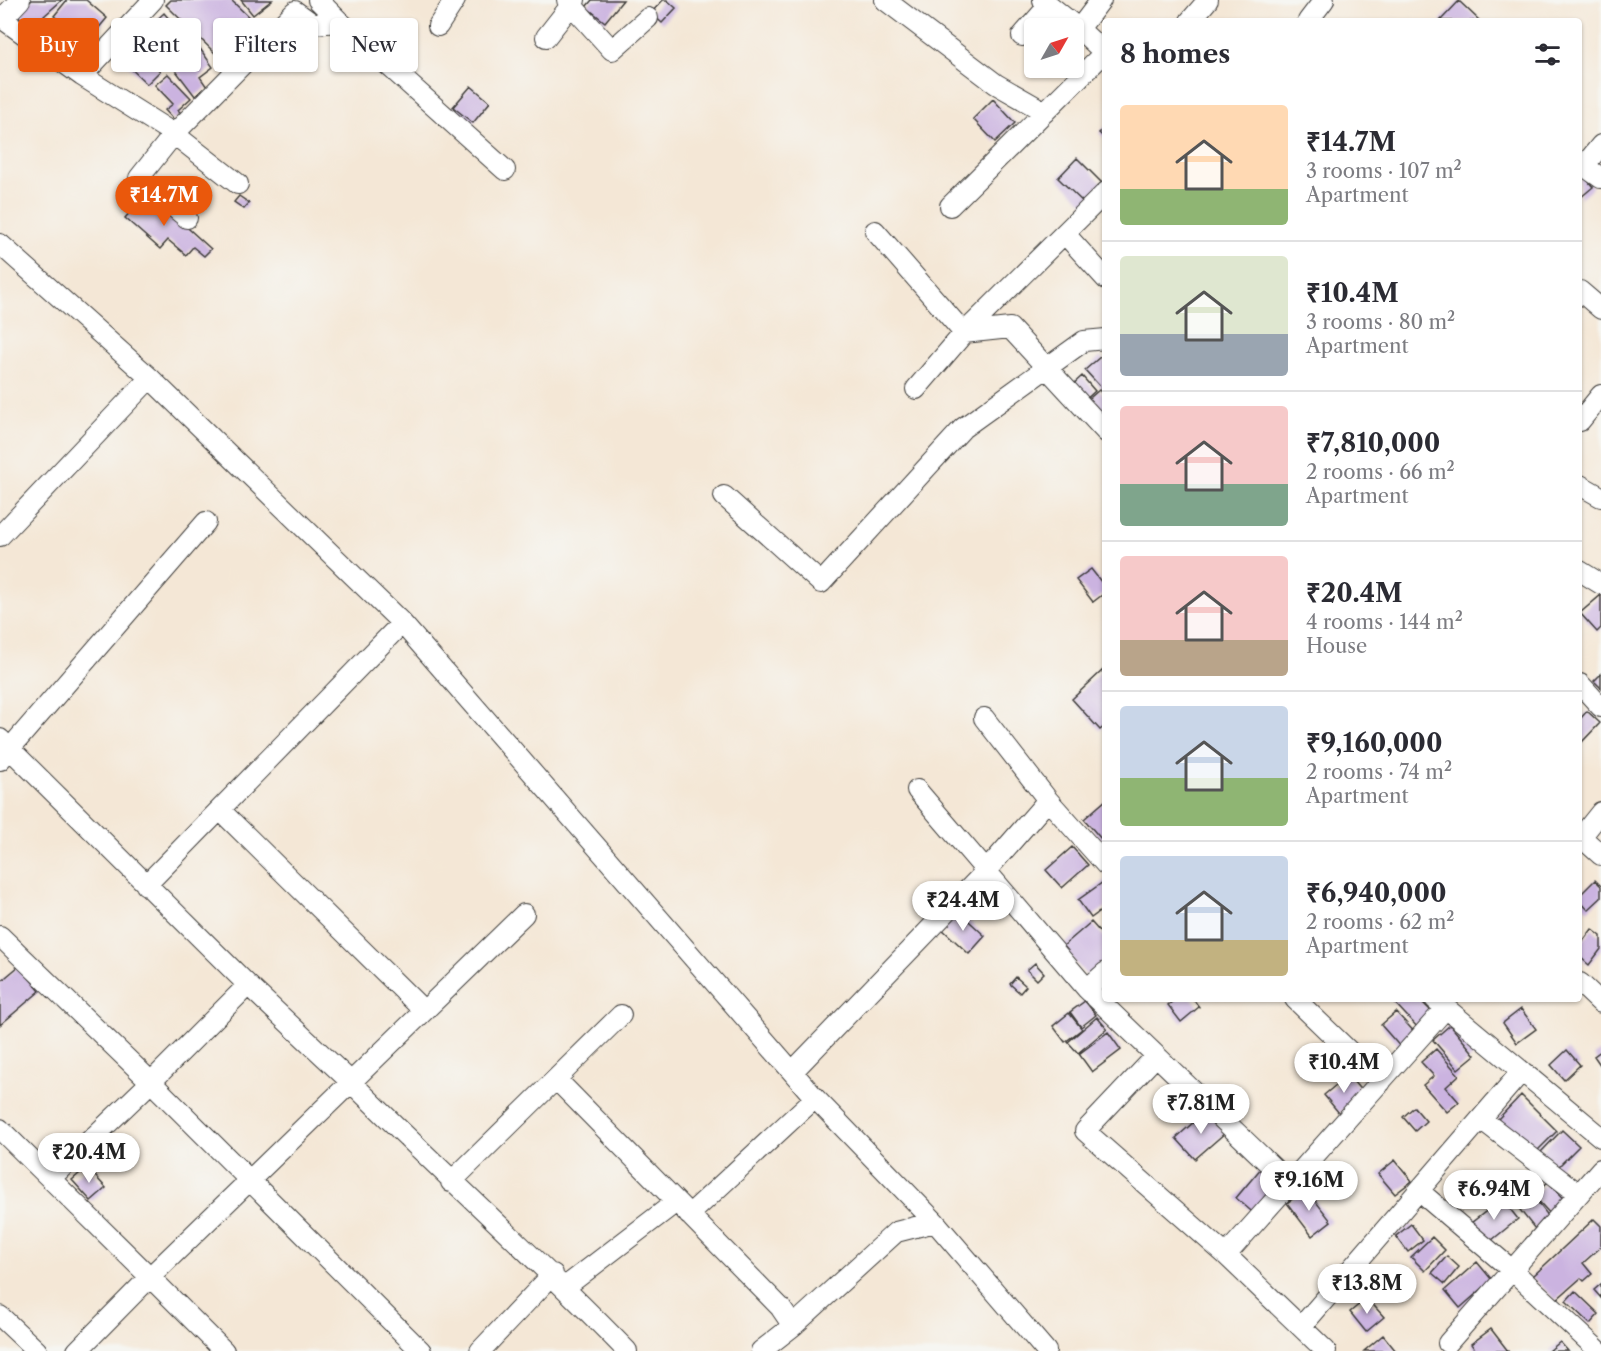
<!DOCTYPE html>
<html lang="en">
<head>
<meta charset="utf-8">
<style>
  body { margin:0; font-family:"Libre Caslon Text",serif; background:#f2f2f3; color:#2b2b33; height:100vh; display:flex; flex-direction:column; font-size:22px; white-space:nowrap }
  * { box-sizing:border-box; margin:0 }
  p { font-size:20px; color:#7c7c81 }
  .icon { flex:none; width:33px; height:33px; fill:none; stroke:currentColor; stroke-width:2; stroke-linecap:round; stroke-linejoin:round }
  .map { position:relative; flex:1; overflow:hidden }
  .details { position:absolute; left:1102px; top:18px; width:480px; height:984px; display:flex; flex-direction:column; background:#fff; border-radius:6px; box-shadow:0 2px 4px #0004 }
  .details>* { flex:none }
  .guide { position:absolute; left:18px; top:18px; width:570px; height:54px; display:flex; gap:12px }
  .needle { width:39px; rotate:51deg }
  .fabs { position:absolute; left:1024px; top:18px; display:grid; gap:12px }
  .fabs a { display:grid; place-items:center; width:60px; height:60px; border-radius:6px; background:#fff; box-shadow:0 2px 4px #0004; font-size:30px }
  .price { position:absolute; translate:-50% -51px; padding:0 14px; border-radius:21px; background:#fff; color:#222; font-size:20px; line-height:39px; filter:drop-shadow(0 2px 3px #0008) }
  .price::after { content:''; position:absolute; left:50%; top:36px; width:18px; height:14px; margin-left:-9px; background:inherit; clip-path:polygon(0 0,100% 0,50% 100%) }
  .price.active { background:#ea580c; color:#fff }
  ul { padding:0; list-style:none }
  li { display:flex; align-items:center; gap:18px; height:150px; padding:0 18px }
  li+li { border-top:2px solid #e1e1e2 }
  li span { display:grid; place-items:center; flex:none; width:168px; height:120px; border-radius:6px; color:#555 }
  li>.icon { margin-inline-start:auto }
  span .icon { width:72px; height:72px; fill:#fffc; stroke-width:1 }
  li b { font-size:26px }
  h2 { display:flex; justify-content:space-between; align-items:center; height:72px; padding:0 18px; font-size:26px }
  .pill { padding:0 21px; border-radius:6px; background:#fff; box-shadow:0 2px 4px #0004; font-size:21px; line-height:54px }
  .pill.active { background:#ea580c; color:#fff }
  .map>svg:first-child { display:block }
  .building { fill:#cbb3e0 }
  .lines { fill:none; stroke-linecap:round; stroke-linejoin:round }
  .minor-casing { stroke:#3c3a38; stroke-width:22 }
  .minor { stroke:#fff; stroke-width:20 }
</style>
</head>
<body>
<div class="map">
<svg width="1601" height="1351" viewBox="0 0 1601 1351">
  <rect width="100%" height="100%" fill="#f6f6f2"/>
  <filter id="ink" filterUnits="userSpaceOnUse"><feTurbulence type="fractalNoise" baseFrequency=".0167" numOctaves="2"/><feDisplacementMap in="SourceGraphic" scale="12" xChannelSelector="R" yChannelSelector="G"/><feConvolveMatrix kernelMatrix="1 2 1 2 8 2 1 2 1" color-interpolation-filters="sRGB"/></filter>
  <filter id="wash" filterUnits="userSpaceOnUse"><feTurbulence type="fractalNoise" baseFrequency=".008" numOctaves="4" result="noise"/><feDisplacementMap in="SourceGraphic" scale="24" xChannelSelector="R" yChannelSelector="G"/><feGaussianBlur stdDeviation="1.35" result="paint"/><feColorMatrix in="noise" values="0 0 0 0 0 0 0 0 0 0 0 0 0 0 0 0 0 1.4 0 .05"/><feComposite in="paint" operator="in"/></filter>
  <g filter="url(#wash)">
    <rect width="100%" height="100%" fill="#f4e7d6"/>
    <g id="blocks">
      <path class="building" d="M32 0H62L44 16 50 22 35 35 17 14Z
        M67 0H86L107 18 86 43 54 16Z
        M171 0H231L253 21 219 57 166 5Z
        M241 0H272L253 15Z
        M592 0H623L605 22 586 7Z
        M663 0H667L676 8 662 23 651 13Z
        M1459 1 1480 21H1440Z
        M164 13 181 33 167 45 150 26Z
        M56 19 68 35 60 42 54 35 46 41 39 33Z
        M148 30 172 51 160 65 136 45Z
        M196 43 213 67 200 77 207 87 195 96 170 63Z
        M134 46 160 71 147 84 121 59Z
        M168 74 191 98 178 110 181 113 174 120 165 110 173 104 155 85Z
        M471 86 490 102 473 123 453 107Z
        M993 99 1015 123 995 142 973 119Z
        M1106 126V139L1099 133Z
        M1077 158 1105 186 1086 205 1058 178Z
        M1584 176 1593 187 1580 198V180Z
        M148 192 211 249 204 256 193 247 186 255 168 240 160 249 125 218Z
        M239 196 249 203 244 209 234 202Z
        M1100 357 1106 363V393L1085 370Z
        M1082 376 1095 391 1082 403 1069 388Z
        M1099 390 1106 397V430L1083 404Z
        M1091 569 1106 588V592L1093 602 1076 580Z
        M1601 595V628L1597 632 1580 613Z
        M1103 670 1106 673V725L1100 730 1072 699Z
        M1601 674V688L1594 681Z
        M1587 711 1600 723 1580 744V719Z
        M1106 800V837L1102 840 1084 819Z
        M1072 847 1088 865 1062 888 1046 870Z
        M1106 880V907L1091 918 1078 900Z
        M1595 880 1601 886V898L1588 910 1580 901V895Z
        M957 910 985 936 969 954 941 928Z
        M1091 922 1106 939V960L1087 976 1062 947Z
        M1592 929 1601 936V949L1589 965 1580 957V945Z
        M1035 963 1044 973 1037 980 1027 970Z
        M19 966 40 991 0 1025V982Z
        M1016 977 1026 986 1020 993 1010 984Z
        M1176 999H1193L1199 1007 1181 1022 1168 1005Z
        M1391 999H1419L1435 1015 1420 1030Z
        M1085 1001 1096 1015 1081 1027 1070 1012Z
        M1521 1009 1536 1029 1517 1043 1503 1023Z
        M1396 1012 1418 1036 1403 1050 1381 1025Z
        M1069 1013 1082 1029 1065 1042 1053 1026Z
        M1097 1017 1107 1029 1078 1053 1068 1042Z
        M1450 1025 1475 1055 1458 1069 1433 1040Z
        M1108 1032 1121 1050 1092 1072 1079 1054Z
        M1436 1049 1459 1075 1446 1087 1459 1102 1447 1112 1423 1085 1434 1076 1421 1062Z
        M1567 1050 1580 1065 1564 1080 1551 1065Z
        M1601 1051V1066L1594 1056Z
        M1348 1075 1363 1093 1339 1113 1324 1095Z
        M1521 1095 1557 1131 1534 1154 1498 1119Z
        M1414 1107 1426 1121 1415 1131 1403 1117Z
        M1206 1111 1225 1133 1195 1159 1176 1138Z
        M1562 1130 1579 1146 1557 1168 1541 1152Z
        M1395 1160 1412 1181 1395 1194 1378 1174Z
        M87 1167 106 1188 91 1201 72 1180Z
        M1262 1167 1283 1185 1257 1216 1236 1198Z
        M1519 1174 1530 1186 1511 1203 1501 1191Z
        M1548 1182 1568 1204 1553 1217 1533 1195Z
        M1306 1189 1331 1221 1312 1236 1287 1203Z
        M1502 1199 1518 1219 1487 1244 1471 1223Z
        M1535 1199 1550 1218 1535 1229 1520 1210Z
        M1594 1219 1601 1226V1247L1583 1263 1592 1274 1584 1281 1581 1278 1556 1300 1532 1277Z
        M1411 1224 1423 1240 1408 1252 1396 1236Z
        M1432 1237 1445 1250 1425 1271 1411 1257Z
        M1447 1256 1459 1267 1445 1284 1432 1273Z
        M1477 1262 1492 1280 1460 1308 1445 1290Z
        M1601 1284V1298L1594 1290Z
        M1575 1291 1599 1314 1590 1324 1566 1301Z
        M1367 1298 1384 1317 1366 1332 1350 1312Z
        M1491 1329 1508 1351H1476L1471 1344Z
        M1383 1335 1396 1351H1364Z
        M1560 1342 1568 1351H1549Z"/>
    </g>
  </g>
  <g filter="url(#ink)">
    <use href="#blocks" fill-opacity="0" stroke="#3c3a38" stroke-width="1.5"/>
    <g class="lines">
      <g class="minor-casing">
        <path id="minor" d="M318 0 340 22
          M567 0 612 50 648 18
          M885 0 996 84 1045 112
          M1043 0 1079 29 1101 0
          M0 17 82 76 174 134 295 11 313 24 340 22 505 170
          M2 19 20 0
          M1190 21 1208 0
          M1308 21 1324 0
          M438 26 455 0
          M1079 29 1106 54
          M1022 36 1049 5
          M546 37 575 0
          M82 76 153 0
          M1580 163 1584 166 1601 145
          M1584 166 1601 178
          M950 206 1104 53
          M187 218 139 178 174 134 238 184
          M875 231 964 333 1106 192
          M1065 234 1106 279
          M0 244 150 378 402 623 815 1098 935 1222 1046 1351
          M1580 291 1601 309
          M916 389 964 333 1010 328 1106 432
          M1580 421 1601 395
          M1580 485 1601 497
          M724 496 821 583 963 428 1084 341 1106 339
          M0 536 150 378
          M1580 571 1601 584
          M1580 684 1601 707
          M984 718 1048 800 1106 865
          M0 739 248 985 351 1082 524 914
          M0 760 206 522
          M917 790 1087 989 1290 1184
          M220 810 423 1010
          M1580 836 1601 855
          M1581 837 1601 812
          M146 885 402 623
          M0 936 151 1082 248 985
          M1580 983 1601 1003
          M1087 989 1106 972
          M1295 999 1381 1082
          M1435 999 1601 1137
          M1156 1056 1085 1131 1226 1255 1326 1351
          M794 1070 986 871 1048 800
          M556 1079 780 1307 793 1326 761 1351
          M1481 1119 1579 1194
          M0 1129 150 1277 77 1351
          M51 1178 151 1082 421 1351
          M451 1182 621 1015
          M1419 1191 1512 1270 1599 1351
          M689 1215 815 1098
          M1226 1255 1446 1008
          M565 1287 676 1202
          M0 1316 37 1351
          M793 1326 896 1232 935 1222
          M1301 1327 1522 1071
          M1448 1343 1601 1169
          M224 1351 150 1277 351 1082C442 1173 538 1259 627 1351
          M480 1351 553 1274"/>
      </g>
      <use href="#minor" class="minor"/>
    </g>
  </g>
</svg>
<div class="fabs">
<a><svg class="needle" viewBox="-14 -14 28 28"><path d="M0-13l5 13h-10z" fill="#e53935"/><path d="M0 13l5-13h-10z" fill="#7c7c81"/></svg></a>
</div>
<b class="price active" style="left:164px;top:227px">₹14.7M</b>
<b class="price" style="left:963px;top:932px">₹24.4M</b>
<b class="price" style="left:1344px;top:1094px">₹10.4M</b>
<b class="price" style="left:1201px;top:1135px">₹7.81M</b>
<b class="price" style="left:89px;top:1184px">₹20.4M</b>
<b class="price" style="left:1309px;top:1212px">₹9.16M</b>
<b class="price" style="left:1494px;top:1221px">₹6.94M</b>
<b class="price" style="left:1367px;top:1315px">₹13.8M</b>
<div class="guide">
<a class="pill active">Buy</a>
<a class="pill">Rent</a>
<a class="pill">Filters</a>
<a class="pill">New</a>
</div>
<section class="details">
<h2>8 homes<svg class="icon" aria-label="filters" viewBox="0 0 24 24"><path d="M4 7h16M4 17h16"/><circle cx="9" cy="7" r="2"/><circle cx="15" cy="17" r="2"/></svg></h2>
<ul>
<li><span style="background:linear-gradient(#ffd9b3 70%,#8fb573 0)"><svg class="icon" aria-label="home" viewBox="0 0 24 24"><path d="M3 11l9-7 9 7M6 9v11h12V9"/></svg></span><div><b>₹14.7M</b><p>3 rooms · 107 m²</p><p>Apartment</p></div></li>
<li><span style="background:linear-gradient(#dfe7d0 65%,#9aa5b1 0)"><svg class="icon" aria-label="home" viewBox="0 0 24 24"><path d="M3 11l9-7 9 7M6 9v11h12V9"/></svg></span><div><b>₹10.4M</b><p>3 rooms · 80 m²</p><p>Apartment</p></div></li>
<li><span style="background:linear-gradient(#f6c9c9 65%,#7fa58c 0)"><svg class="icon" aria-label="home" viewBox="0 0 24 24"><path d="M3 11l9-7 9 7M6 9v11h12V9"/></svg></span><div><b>₹7,810,000</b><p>2 rooms · 66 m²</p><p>Apartment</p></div></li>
<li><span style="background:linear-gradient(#f6c9c9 70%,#b9a48a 0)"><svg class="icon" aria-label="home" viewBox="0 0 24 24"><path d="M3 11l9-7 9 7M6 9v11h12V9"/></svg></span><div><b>₹20.4M</b><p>4 rooms · 144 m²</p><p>House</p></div></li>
<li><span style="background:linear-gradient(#c9d6e8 60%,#8fb573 0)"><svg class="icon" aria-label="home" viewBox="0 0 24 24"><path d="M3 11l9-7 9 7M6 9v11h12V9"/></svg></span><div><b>₹9,160,000</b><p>2 rooms · 74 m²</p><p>Apartment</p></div></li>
<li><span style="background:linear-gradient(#c9d6e8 70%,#c2b280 0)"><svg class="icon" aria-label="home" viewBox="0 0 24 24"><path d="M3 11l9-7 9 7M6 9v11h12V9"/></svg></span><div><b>₹6,940,000</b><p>2 rooms · 62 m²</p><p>Apartment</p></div></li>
</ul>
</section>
</div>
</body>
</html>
